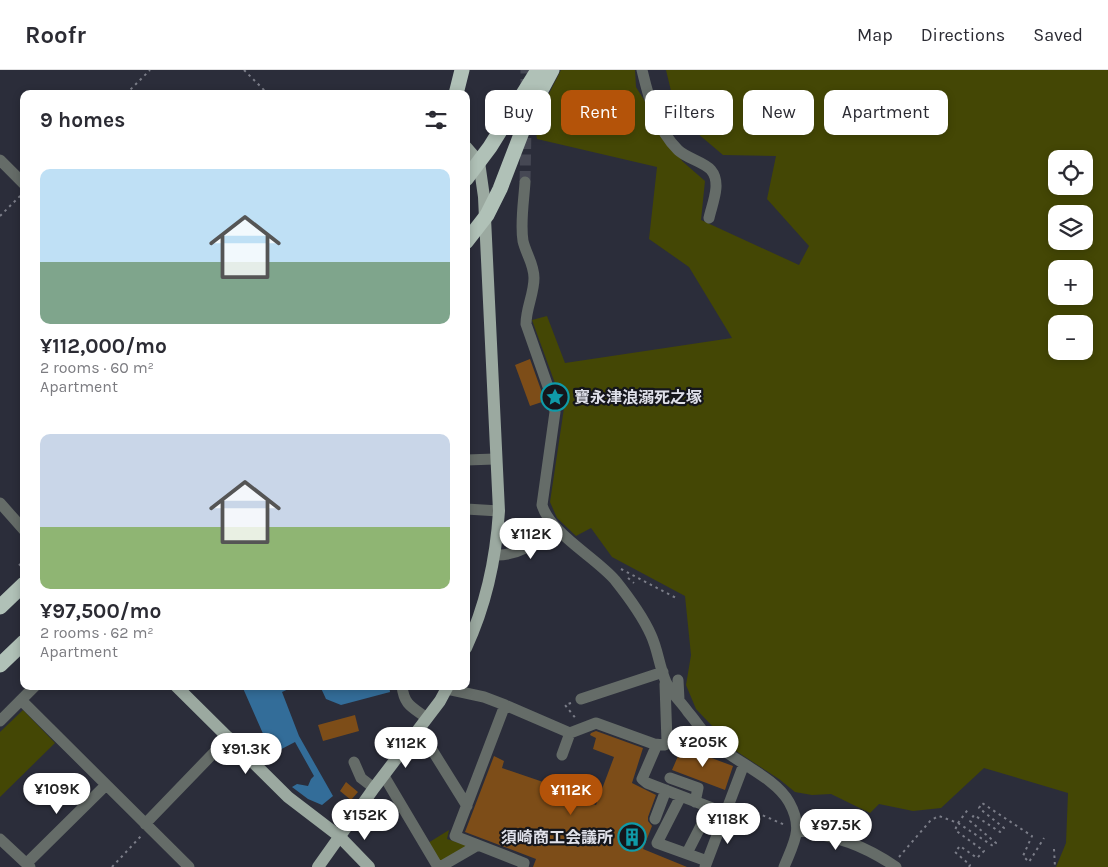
<!DOCTYPE html>
<html lang="en">
<head>
<meta charset="utf-8">
<style>
  body { margin:0; font-family:Karla,"Noto Sans JP",sans-serif; background:#f7f7f7; color:#2b2b33; height:100vh; display:flex; flex-direction:column; font-size:19px; white-space:nowrap }
  * { box-sizing:border-box; margin:0 }
  p { font-size:16px; color:#7c7c81 }
  .icon { flex:none; width:28px; height:28px; fill:none; stroke:currentColor; stroke-width:2; stroke-linecap:round; stroke-linejoin:round }
  .map { position:relative; flex:1; overflow:hidden }
  .panel { position:absolute; left:20px; top:20px; width:450px; height:600px; display:flex; flex-direction:column; background:#fff; border-radius:10px; box-shadow:0 2px 8px #0003 }
  .panel>* { flex:none }
  .top-card { position:absolute; left:485px; top:20px; width:475px; height:45px; display:flex; gap:10px }
  .fabs { position:absolute; left:1048px; top:80px; display:grid; gap:10px }
  .fabs a { display:grid; place-items:center; width:45px; height:45px; border-radius:10px; background:#fff; box-shadow:0 2px 8px #0003; font-size:25px }
  .price { position:absolute; translate:-50% -42px; padding:0 11px; border-radius:18px; background:#fff; color:#222; font-size:16px; line-height:32px; filter:drop-shadow(0 1px 2px #0008) }
  .price::after { content:''; position:absolute; left:50%; top:30px; width:15px; height:11px; margin-left:-8px; background:inherit; clip-path:polygon(0 0,100% 0,50% 100%) }
  .price.active { background:#b45309; color:#fff }
  ul { padding:0; list-style:none }
  li { display:grid; align-content:center; gap:10px; height:265px; padding:0 20px }
  li span { display:grid; place-items:center; height:155px; border-radius:10px; color:#555 }
  li>.icon { margin-inline-start:auto }
  span .icon { width:90px; height:90px; fill:#fffc; stroke-width:1 }
  li b { font-size:21px }
  h2 { display:flex; justify-content:space-between; align-items:center; height:60px; padding:0 20px; font-size:21px }
  .pill { padding:0 18px; border-radius:10px; background:#fff; box-shadow:0 2px 8px #0003; font-size:18px; line-height:45px }
  .pill.active { background:#b45309; color:#fff }
  header { display:flex; align-items:center; gap:30px; box-sizing:border-box; height:70px; padding:0 25px; background:#fff; border-bottom:1px solid #e1e1e2 }
  header strong { font-size:24px }
  nav { display:flex; gap:28px; margin-inline-start:auto; font-size:18px }
  .map>svg:first-child { display:block }
  .green { fill:#444705; fill-rule:evenodd }
  .water { fill:#336d99 }
  .building { fill:#7d4d18 }
  .lines { fill:none; stroke-linecap:round; stroke-linejoin:round }
  .minor-tunnel { stroke:#464854; stroke-width:11; stroke-dasharray:11 5.5; stroke-linecap:butt }
  .path { stroke:#7b7d88; stroke-width:2; stroke-dasharray:2.5 4; stroke-linecap:butt }
  .minor { stroke:#656c68; stroke-width:11 }
  .major { stroke:#9ba9a0; stroke-width:12 }
  .highway { stroke:#b0c1b7; stroke-width:15 }
  .labels { text-anchor:middle; dominant-baseline:central; stroke-width:4.5; stroke-linejoin:round; paint-order:stroke }
  .poi-label { font-size:16px; font-weight:bold; fill:#dfe0e9; stroke:#15161c; text-anchor:start }
</style>
</head>
<body>
<header>
<strong>Roofr</strong>
<nav><a>Map</a><a>Directions</a><a>Saved</a></nav>
</header>
<div class="map">
<svg width="1108" height="797" viewBox="0 0 1108 797">
  <rect width="100%" height="100%" fill="#2b2d3a"/>
  <path class="green" d="M561 0H635L636 17 661 57 682 91 705 111 701 150 799 195 809 176 767 129 776 86 723 85 677 46 666 0H1108V797H1056L1066 773 1068 723 984 698 941 738 913 741 879 734 870 743 831 724 812 725 795 722 779 709 736 681 696 639 686 615 691 585 685 526 612 487 591 458 576 466 557 448 550 432 564 338 532 250 547 246 565 293 732 268 689 197 649 169 657 97 537 69 534 53ZM1056 89H1084V116H1056ZM1056 144H1084V171H1056ZM1056 199H1084V226H1056ZM1056 254H1084V281H1056Z
    M23 640 55 673 0 727V662Z
    M449 760 447 769 468 776 439 792 428 773Z"/>
  <path class="water" d="M242 616H295L282 622 299 666 333 726 322 735 308 729 292 717 297 714 308 716 311 709 314 706 295 672 272 684Z
    M320 616H389L390 622 341 635 326 629Z"/>
  <path class="building" d="M530 289 545 331 530 336 515 295Z
    M355 645 359 661 323 671 318 655Z
    M596 661 643 678 632 713 656 725 648 747V751L652 756 643 779 687 797H533L536 789 465 762 494 686 504 691 502 698 549 714 547 717 596 735 614 687 593 679 596 668 590 665 591 663Z
    M682 677 733 696 725 720 672 700Z
    M346 712 358 722 351 730 340 721Z"/>
  <g class="lines">
    <path class="minor-tunnel" d="M526 20V0
      M525 112 526 58"/>
    <path class="path" d="M244 0 268 24
      M126 24 150 0
      M0 146 21 125
      M19 494 24 499
      M621 499 678 529
      M628 508 634 513
      M571 633 565 635 577 650
      M739 735 785 755
      M1054 779 1055 797
      M899 787 931 750 939 746 958 753 969 738
      M112 797 142 765
      M969 797 970 795 955 782 960 776 977 788 984 781 955 760 958 753 993 776 996 773 970 751 974 745 1000 762 1004 758 979 738 982 733 1032 766 1023 786 1029 792 1044 768"/>
    <path class="minor" d="M642 0C649 29 656 58 678 80 686 88 704 92 711 100 722 113 712 134 709 148
      M0 90 24 114
      M525 112C524 130 520 152 523 171 526 184 534 194 534 208 534 224 526 238 526 254L553 331 555 342 542 435C550 463 595 487 615 510 627 525 643 547 651 565 658 580 659 596 666 612 671 623 681 632 688 642 696 651 703 663 712 671 733 691 775 707 789 732 804 759 794 772 784 797
      M466 390 495 389
      M0 433 24 460
      M466 439 499 441
      M495 485C519 486 537 472 556 458
      M678 610 679 630
      M402 616C404 635 412 637 427 648
      M447 619 484 627 505 635 570 663 596 653 654 674 655 679 642 709 647 713 725 743
      M581 629 663 602
      M21 630 189 797
      M505 635 455 766 524 793 523 797
      M0 651 35 616
      M419 659 467 736
      M654 674 665 675 667 672 665 614
      M562 685 570 663
      M354 692 361 708 374 718
      M384 706 438 797
      M670 708 698 718 695 732
      M681 726 657 773 707 791
      M655 749 666 720
      M145 754 229 667
      M798 760C838 767 862 774 896 797
      M0 769 30 797
      M687 783 710 738
      M27 793 106 715
      M440 797 478 775
      M705 797 744 694"/>
    <path class="major" d="M466 77 479 92 484 127 499 441C496 489 486 535 466 578
      M176 616 288 727 339 766 369 797
      M318 797 374 718 440 631 448 616"/>
    <path class="highway" d="M456 24 462 0
      M466 109 490 77 538 0
      M466 172 487 145 500 119 530 41 552 0
      M0 537 24 514
      M0 595 24 572"/>
  </g>
  <defs>
    <g id="sight-ring" transform="scale(1.4375)"><circle r="9.5" fill="#15161c" stroke="#0f9aa8" stroke-width="1.5"/><path d="M0-6L1.8-2.2L6-1.7L2.9 1.2L3.7 5.4L0 3.3L-3.7 5.4L-2.9 1.2L-6-1.7L-1.8-2.2Z" fill="#0f9aa8"/></g>
    <g id="building-ring" transform="scale(1.4375)"><circle r="9.5" fill="#15161c" stroke="#0f9aa8" stroke-width="1.5"/><path d="M-4-6H4V6H1V3H-1V6H-4ZM-2.5-4.3h1.7v1.8h-1.7ZM.8-4.3h1.7v1.8H.8ZM-2.5-1h1.7V.8h-1.7ZM.8-1h1.7V.8H.8Z" fill="#0f9aa8"/></g>
  </defs>
  <g fill-rule="evenodd">
    <use href="#sight-ring" x="555" y="327"/>
    <use href="#building-ring" x="632" y="767"/>
  </g>
  <g class="labels">
    <g class="poi-label">
      <text x="574" y="327">寶永津浪溺死之塚</text>
      <text x="613" y="767" text-anchor="end">須崎商工会議所</text>
    </g>
  </g>
</svg>
<div class="fabs">
<a><svg class="icon" aria-label="locate" viewBox="0 0 24 24"><circle cx="12" cy="12" r="6"/><path d="M12 2v4M12 18v4M2 12h4M18 12h4"/></svg></a>
<a><svg class="icon" aria-label="layers" viewBox="0 0 24 24"><path d="M12 4l9 5-9 5-9-5zM3 14l9 5 9-5"/></svg></a>
<a>+</a>
<a>−</a>
</div>
<b class="price" style="left:531px;top:490px">¥112K</b>
<b class="price" style="left:703px;top:698px">¥205K</b>
<b class="price" style="left:406px;top:699px">¥112K</b>
<b class="price" style="left:246px;top:705px">¥91.3K</b>
<b class="price" style="left:57px;top:745px">¥109K</b>
<b class="price active" style="left:571px;top:746px">¥112K</b>
<b class="price" style="left:365px;top:771px">¥152K</b>
<b class="price" style="left:728px;top:775px">¥118K</b>
<b class="price" style="left:836px;top:781px">¥97.5K</b>
<div class="top-card">
<a class="pill">Buy</a>
<a class="pill active">Rent</a>
<a class="pill">Filters</a>
<a class="pill">New</a>
<a class="pill">Apartment</a>
</div>
<section class="panel">
<h2>9 homes<svg class="icon" aria-label="filters" viewBox="0 0 24 24"><path d="M4 7h16M4 17h16"/><circle cx="9" cy="7" r="2"/><circle cx="15" cy="17" r="2"/></svg></h2>
<ul>
<li><span style="background:linear-gradient(#bfe0f5 60%,#7fa58c 0)"><svg class="icon" aria-label="home" viewBox="0 0 24 24"><path d="M3 11l9-7 9 7M6 9v11h12V9"/></svg></span><div><b>¥112,000/mo</b><p>2 rooms · 60 m²</p><p>Apartment</p></div></li>
<li><span style="background:linear-gradient(#c9d6e8 60%,#8fb573 0)"><svg class="icon" aria-label="home" viewBox="0 0 24 24"><path d="M3 11l9-7 9 7M6 9v11h12V9"/></svg></span><div><b>¥97,500/mo</b><p>2 rooms · 62 m²</p><p>Apartment</p></div></li>
</ul>
</section>
</div>
</body>
</html>
